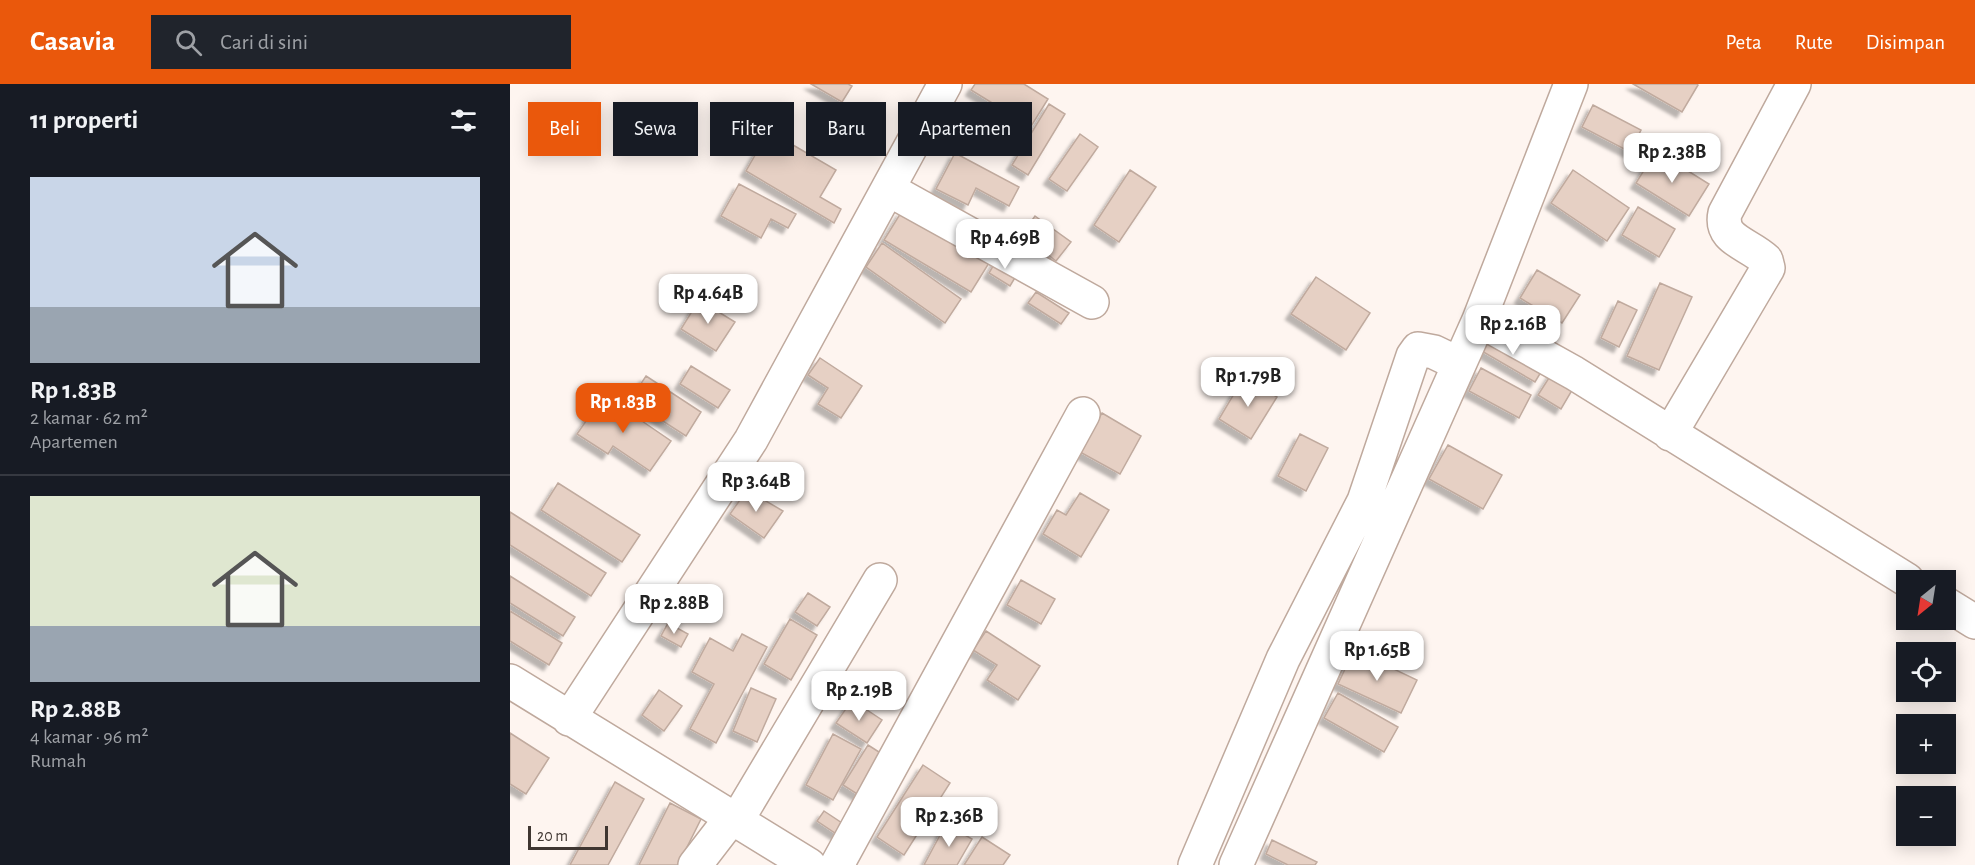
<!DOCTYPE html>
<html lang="id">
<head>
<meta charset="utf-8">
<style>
  body { margin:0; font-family:"Alegreya Sans",sans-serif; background:#20242c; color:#f1f3f6; height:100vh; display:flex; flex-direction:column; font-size:22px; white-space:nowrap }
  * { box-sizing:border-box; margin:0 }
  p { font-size:20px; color:#9ea1a6 }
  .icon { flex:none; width:33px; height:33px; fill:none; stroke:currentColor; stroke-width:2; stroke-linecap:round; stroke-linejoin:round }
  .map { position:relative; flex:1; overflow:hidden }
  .sheet { display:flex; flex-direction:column; background:#171b24; width:510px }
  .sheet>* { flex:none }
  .banner { position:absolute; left:18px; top:18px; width:570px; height:54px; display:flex; gap:12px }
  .needle { width:39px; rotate:210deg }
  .buttons { position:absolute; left:1386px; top:486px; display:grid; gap:12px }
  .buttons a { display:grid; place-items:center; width:60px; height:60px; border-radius:0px; background:#171b24; box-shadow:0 3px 15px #0003; font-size:30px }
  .scale { position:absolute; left:18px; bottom:15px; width:80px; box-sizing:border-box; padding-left:6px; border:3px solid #3f3631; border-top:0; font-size:16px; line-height:21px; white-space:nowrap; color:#3f3631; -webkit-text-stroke:4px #fef5f0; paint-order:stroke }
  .price { position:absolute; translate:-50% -51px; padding:0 14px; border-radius:12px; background:#fff; color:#222; font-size:20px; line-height:39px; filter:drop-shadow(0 2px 3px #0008) }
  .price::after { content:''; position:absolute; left:50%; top:36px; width:18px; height:14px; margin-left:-9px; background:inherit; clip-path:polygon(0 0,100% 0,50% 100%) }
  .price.on { background:#ea580c; color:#fff }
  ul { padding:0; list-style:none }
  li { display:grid; align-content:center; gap:12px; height:318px; padding:0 30px }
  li+li { border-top:2px solid #363941 }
  li span { display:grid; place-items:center; height:186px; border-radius:0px; color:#555 }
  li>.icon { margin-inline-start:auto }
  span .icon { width:108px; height:108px; fill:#fffc; stroke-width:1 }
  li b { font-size:26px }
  h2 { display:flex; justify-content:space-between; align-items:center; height:72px; padding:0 30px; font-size:26px }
  .tag { padding:0 21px; border-radius:0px; background:#171b24; box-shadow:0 3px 15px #0003; font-size:21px; line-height:54px }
  .tag.on { background:#ea580c; color:#fff }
  header { display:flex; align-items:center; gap:36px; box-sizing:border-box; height:84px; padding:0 30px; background:#ea580c; color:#fff }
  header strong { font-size:28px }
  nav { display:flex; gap:33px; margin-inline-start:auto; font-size:21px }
  .search { width:420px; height:54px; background:#20242c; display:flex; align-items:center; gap:15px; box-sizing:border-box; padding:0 21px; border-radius:0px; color:#9ea1a6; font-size:22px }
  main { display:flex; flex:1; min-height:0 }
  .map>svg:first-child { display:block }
  .building { fill:#e6d0c4; stroke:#c0aa9e; stroke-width:1.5; filter:url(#shadow) }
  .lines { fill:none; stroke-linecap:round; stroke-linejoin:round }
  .minor-casing { stroke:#bfa99d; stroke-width:36 }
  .minor { stroke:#fff; stroke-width:33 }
</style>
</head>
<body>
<header>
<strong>Casavia</strong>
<div class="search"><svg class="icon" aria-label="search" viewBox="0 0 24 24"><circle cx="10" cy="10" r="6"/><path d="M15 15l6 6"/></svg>Cari di sini</div>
<nav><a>Peta</a><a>Rute</a><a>Disimpan</a></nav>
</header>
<main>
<section class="sheet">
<h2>11 properti<svg class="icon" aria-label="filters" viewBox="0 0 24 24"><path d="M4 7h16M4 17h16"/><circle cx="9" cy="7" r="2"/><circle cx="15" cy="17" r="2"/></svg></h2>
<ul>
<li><span style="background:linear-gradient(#c9d6e8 70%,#9aa5b1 0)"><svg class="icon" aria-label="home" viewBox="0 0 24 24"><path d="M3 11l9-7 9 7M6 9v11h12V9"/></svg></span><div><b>Rp 1.83B</b><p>2 kamar · 62 m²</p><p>Apartemen</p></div></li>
<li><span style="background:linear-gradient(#dfe7d0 70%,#9aa5b1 0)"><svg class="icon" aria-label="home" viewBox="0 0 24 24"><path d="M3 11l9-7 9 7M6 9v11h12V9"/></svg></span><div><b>Rp 2.88B</b><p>4 kamar · 96 m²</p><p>Rumah</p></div></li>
</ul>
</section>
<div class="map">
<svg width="1465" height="781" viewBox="0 0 1465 781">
  <defs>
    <filter id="shadow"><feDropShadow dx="-5.5" dy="5.5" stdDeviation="1.5" flood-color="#0004"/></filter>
  </defs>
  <rect width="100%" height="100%" fill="#fef5f0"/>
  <path class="building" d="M301 0H338L342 2 332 18Z
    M465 0H514L538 15 515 52 491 37 497 28 461 6Z
    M1123 0H1187L1188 1 1172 28Z
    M539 20 555 30 518 91 502 81Z
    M1083 21 1131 46 1120 68 1072 43Z
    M259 47 326 86 310 113 331 125 324 139 236 87Z
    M570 50 588 63 557 107 539 95Z
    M1146 67 1199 100 1179 132 1126 99Z
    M445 69 509 103 499 122 466 104 458 121 426 105Z
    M620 86 646 103 609 158 584 141Z
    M1063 86 1119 124 1097 157 1041 119Z
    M229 100 286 130 278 144 261 135 251 154 211 132Z
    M1128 123 1165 145 1149 173 1112 151Z
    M392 127 479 179 461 208 374 156Z
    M525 132 561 158 546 177 512 150Z
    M372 159 451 215 435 239 356 183Z
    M490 170 512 182 500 202 479 189Z
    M1027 186 1070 211 1052 239 1010 214Z
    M806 193 860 229 836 266 781 230Z
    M1150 199 1182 213 1149 286 1117 272Z
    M526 208 559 229 551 240 518 219Z
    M189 216 225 238 206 267 171 245Z
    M1108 217 1127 226 1109 263 1091 254Z
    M982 246 1037 278 1025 298 970 266Z
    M310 274 352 302 331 334 308 320 318 304 298 291Z
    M181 282 220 306 208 324 170 300Z
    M1046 283 1068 296 1051 325 1028 311Z
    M971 284 1021 311 1009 334 959 307Z
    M136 292 191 328 176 352 120 316Z
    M734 293 767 313 741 355 709 335Z
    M94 311 161 357 140 387 103 362 98 370 67 350Z
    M592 329 631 352 610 390 570 368Z
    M790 350 818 364 796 407 768 392Z
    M938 361 992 391 973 425 919 395Z
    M48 399 130 451 112 478 31 426Z
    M237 406 273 427 254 454 220 430Z
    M570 409 599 426 571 473 533 450 547 426 556 431Z
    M0 428 96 489 81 512 0 461Z
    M0 492 65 533 53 552 0 519Z
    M511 496 545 515 531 540 497 521Z
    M298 509 320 523 307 542 285 528Z
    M0 527 52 559 39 581 0 557Z
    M280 535 307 551 281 596 254 580Z
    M158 539 178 550 171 563 151 552Z
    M476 547 530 582 508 616 477 596 487 581 463 566Z
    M232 550 257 563 206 659 180 645 204 600 182 588 200 554 223 567Z
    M844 566 907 596 891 629 828 600Z
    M241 604 266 615 247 658 223 647Z
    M149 606 172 622 154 647 132 631Z
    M828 609 888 643 874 668 814 634Z
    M342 616 372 636 357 659 326 639Z
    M0 649 39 674 16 710 0 700Z
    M323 650 351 665 323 716 296 701Z
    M358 661 380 675 355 715 333 701Z
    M413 681 440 699 394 771 367 753Z
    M105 698 134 715 98 781H60Z
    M160 719 191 735 168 781H129Z
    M314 727 335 741 328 751 307 737Z
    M436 740 462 755 447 781H414Z
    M472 753 500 771 493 781H454Z
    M762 756 807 778 805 781H778L756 770Z"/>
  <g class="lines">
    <g class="minor-casing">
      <path id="minor" d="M378 105 582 218
        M969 236 1064 289 1397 496
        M1160 350 1258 184 1256 176C1238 159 1209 156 1215 129L1284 0
        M1436 520 1465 538
        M0 597 299 781
        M59 635 241 356 435 0
        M227 736 370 496
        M185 781 222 733
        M327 781 573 330
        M685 781 773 575 854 417 903 272 908 265 924 268 949 280
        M726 781 969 236 1061 0"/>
    </g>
    <use href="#minor" class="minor"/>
  </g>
</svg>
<div class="buttons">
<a><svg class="needle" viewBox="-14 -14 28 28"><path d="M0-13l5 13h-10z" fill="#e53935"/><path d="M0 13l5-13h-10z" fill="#9ea1a6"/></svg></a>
<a><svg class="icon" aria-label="locate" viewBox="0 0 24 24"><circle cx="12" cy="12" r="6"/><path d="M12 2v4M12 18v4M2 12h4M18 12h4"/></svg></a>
<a>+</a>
<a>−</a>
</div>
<div class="scale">20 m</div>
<b class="price" style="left:1162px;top:100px">Rp 2.38B</b>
<b class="price" style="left:495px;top:186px">Rp 4.69B</b>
<b class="price" style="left:198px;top:241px">Rp 4.64B</b>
<b class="price" style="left:1003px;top:272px">Rp 2.16B</b>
<b class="price" style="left:738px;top:324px">Rp 1.79B</b>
<b class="price on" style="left:113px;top:350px">Rp 1.83B</b>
<b class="price" style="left:246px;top:429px">Rp 3.64B</b>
<b class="price" style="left:164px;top:551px">Rp 2.88B</b>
<b class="price" style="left:867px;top:598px">Rp 1.65B</b>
<b class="price" style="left:349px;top:638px">Rp 2.19B</b>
<b class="price" style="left:439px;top:764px">Rp 2.36B</b>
<div class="banner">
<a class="tag on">Beli</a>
<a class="tag">Sewa</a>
<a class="tag">Filter</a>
<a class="tag">Baru</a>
<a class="tag">Apartemen</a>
</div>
</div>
</main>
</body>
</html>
